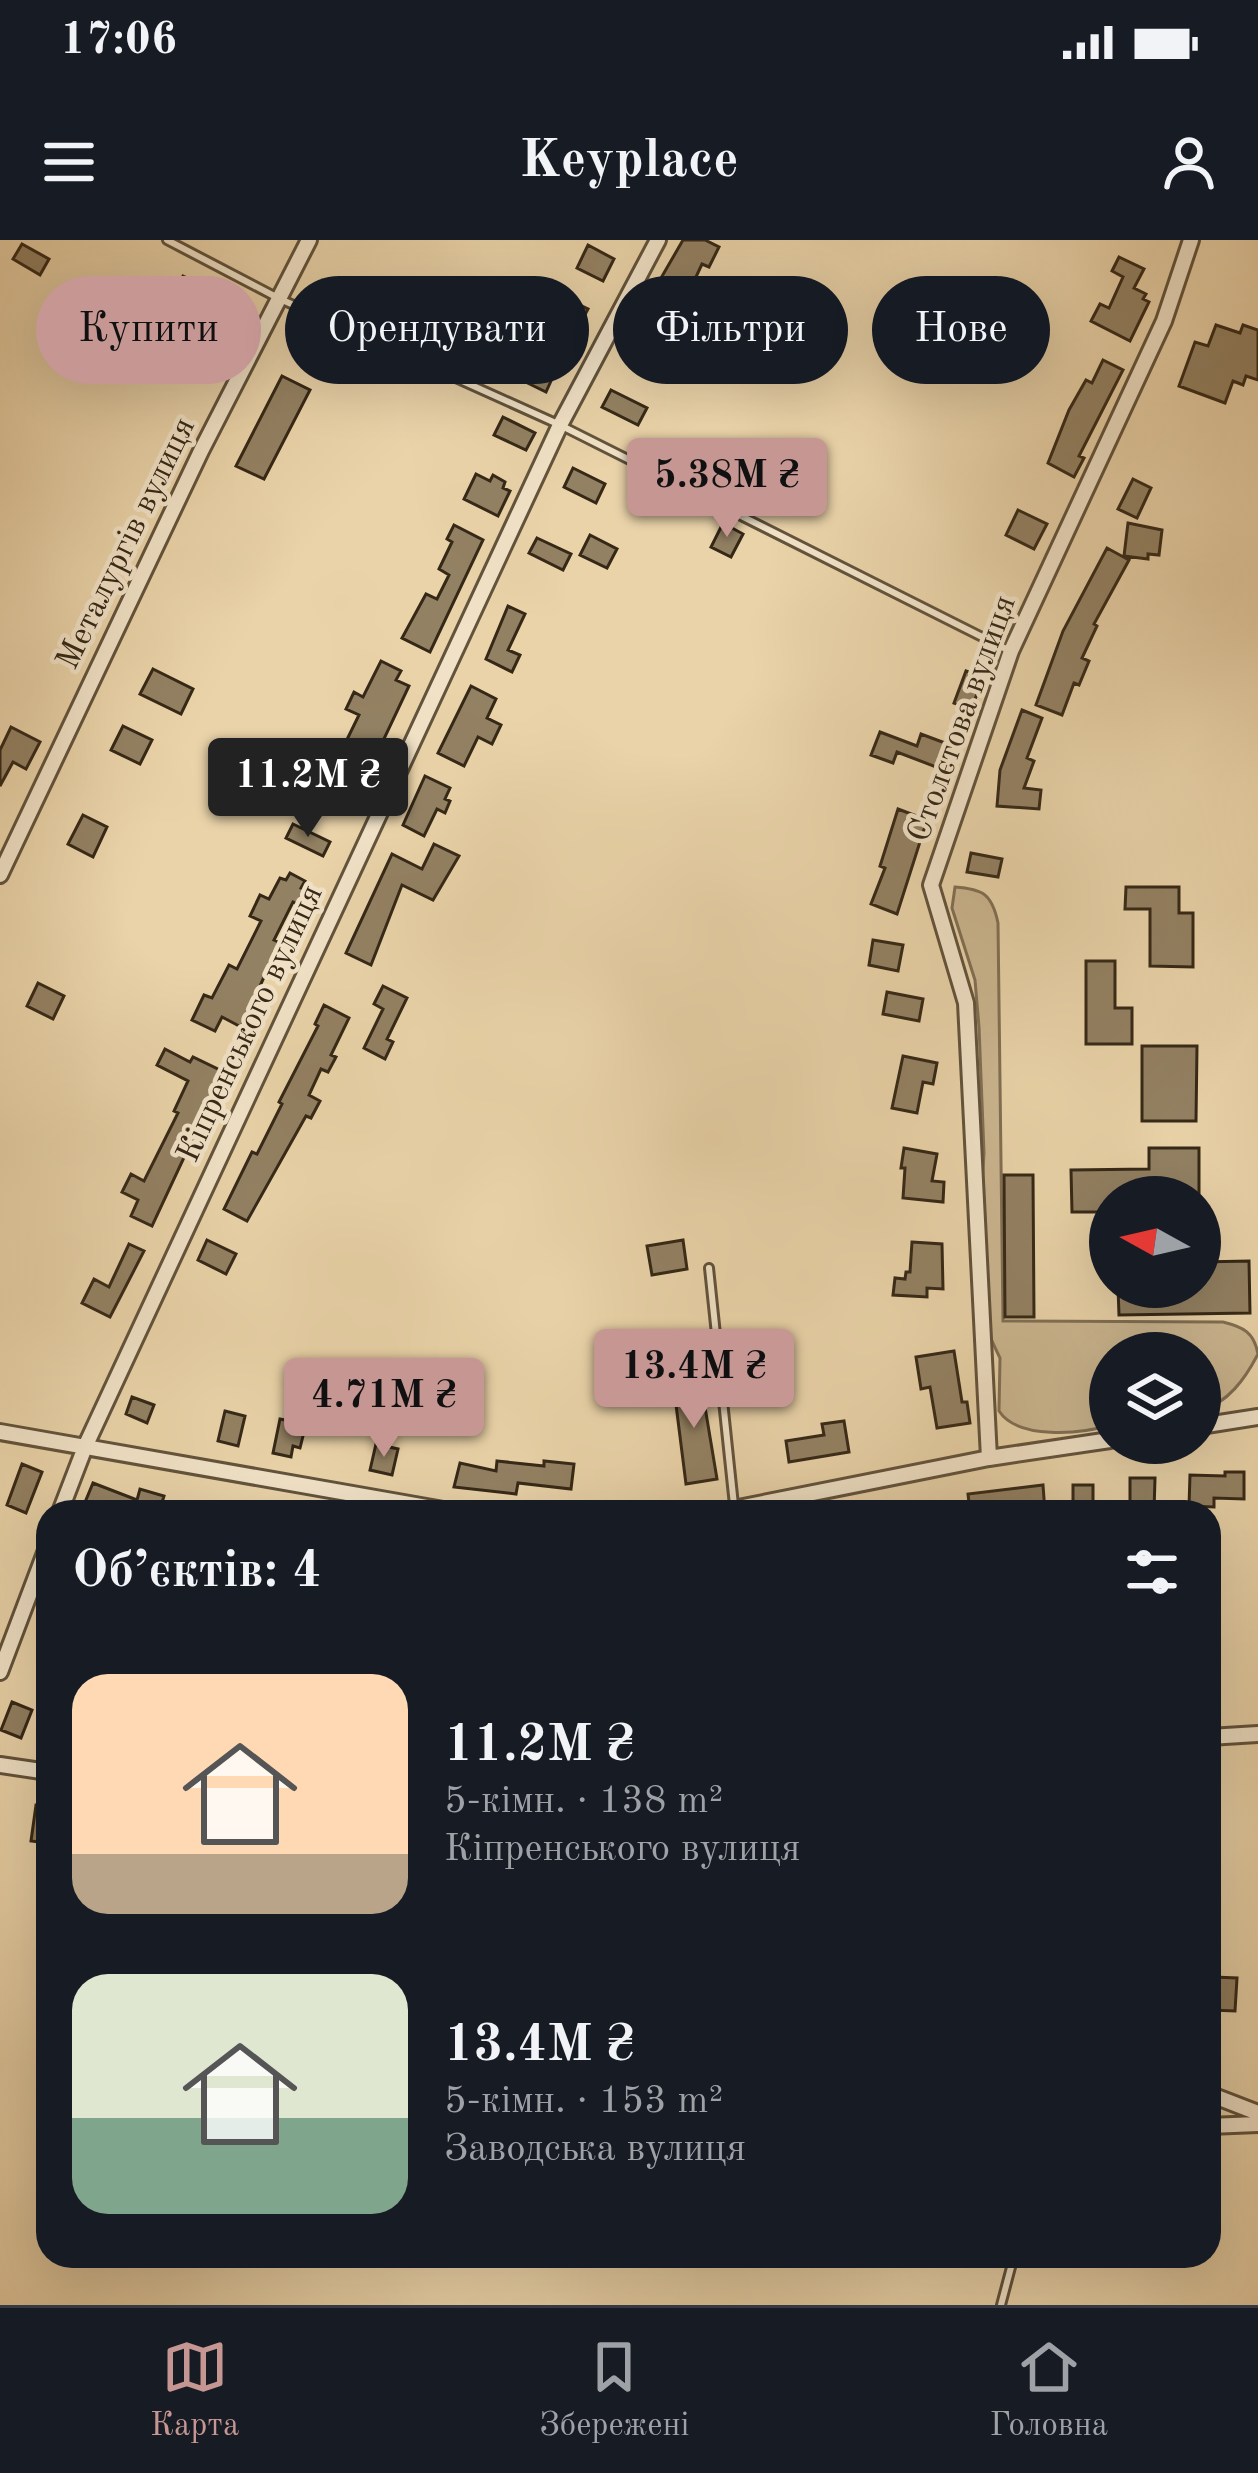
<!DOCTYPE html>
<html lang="uk">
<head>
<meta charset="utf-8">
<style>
  body { margin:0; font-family:"Old Standard TT",serif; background:#20242c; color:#f1f3f6; height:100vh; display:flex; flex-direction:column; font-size:45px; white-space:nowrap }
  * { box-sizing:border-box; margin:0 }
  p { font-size:39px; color:#9ea1a6 }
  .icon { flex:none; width:66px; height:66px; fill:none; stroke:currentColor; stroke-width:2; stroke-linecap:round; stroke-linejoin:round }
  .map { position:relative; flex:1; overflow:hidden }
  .sheet { position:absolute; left:36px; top:1260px; width:1185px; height:768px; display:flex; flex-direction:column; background:#171b24; border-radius:36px; box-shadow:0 12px 48px #0002 }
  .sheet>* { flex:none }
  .guide { position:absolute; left:36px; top:36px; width:1188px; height:108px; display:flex; gap:24px }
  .needle { width:78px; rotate:278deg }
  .fabs { position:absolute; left:1089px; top:936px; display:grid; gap:24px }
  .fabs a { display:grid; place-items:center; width:132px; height:132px; border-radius:50%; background:#171b24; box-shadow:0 12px 48px #0002; font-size:60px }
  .price { position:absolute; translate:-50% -102px; padding:0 27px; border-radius:12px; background:#c59692; color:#111; font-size:39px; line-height:78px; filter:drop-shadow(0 3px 6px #0008) }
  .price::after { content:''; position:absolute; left:50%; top:72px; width:36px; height:27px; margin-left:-18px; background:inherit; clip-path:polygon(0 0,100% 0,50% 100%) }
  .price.current { background:#222; color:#fff }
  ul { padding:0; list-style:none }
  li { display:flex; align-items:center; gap:36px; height:300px; padding:0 36px }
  li span { display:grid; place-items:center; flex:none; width:336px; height:240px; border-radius:36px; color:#555 }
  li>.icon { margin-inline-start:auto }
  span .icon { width:144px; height:144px; fill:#fffc; stroke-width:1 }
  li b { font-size:51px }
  h2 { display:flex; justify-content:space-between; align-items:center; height:144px; padding:0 36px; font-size:51px }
  .chip { padding:0 42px; border-radius:54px; background:#171b24; box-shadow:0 12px 48px #0002; font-size:42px; line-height:108px }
  .chip.current { background:#c59692; color:#111 }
  .status { display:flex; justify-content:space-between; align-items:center; height:84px; padding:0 60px; background:#171b24; direction:ltr }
  .status svg { height:33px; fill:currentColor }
  header { display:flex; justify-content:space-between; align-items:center; height:156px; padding:0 36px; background:#171b24; font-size:54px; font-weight:700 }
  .dock { display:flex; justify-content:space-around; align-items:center; height:168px; border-top:3px solid #363941; background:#171b24; font-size:33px; color:#9ea1a6 }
  .dock a { display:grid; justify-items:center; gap:6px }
  .dock .current { color:#c59692 }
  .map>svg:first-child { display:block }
  .green { fill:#cbb690; stroke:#806f54; stroke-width:3 }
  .building { fill:#938163; stroke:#352817; stroke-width:3 }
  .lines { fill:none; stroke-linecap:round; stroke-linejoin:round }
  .service-casing { stroke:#62533c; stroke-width:12 }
  .minor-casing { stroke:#62533c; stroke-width:20 }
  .service { stroke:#f1e2c7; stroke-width:6 }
  .minor { stroke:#f1e2c7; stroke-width:14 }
  .labels { text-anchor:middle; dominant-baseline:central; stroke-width:9; stroke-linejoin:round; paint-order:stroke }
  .street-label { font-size:33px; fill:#352817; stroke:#f1e2c7 }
</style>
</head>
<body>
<div class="status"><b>17:06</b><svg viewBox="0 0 49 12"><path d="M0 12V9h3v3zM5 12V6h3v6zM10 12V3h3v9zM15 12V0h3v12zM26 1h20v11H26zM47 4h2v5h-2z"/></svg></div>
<header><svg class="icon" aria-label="menu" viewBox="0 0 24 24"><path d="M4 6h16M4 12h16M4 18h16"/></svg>Keyplace<svg class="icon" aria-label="person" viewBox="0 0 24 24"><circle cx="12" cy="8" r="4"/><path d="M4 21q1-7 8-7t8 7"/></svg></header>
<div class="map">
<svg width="1258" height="2065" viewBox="0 0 1258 2065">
  <rect width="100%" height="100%" fill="#ead3a9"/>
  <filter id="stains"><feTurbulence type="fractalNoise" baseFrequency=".00167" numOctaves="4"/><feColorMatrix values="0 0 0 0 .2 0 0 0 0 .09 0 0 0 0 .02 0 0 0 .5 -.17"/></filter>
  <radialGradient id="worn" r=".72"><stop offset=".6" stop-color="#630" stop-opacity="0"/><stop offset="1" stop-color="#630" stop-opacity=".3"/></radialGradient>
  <path class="green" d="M955 647C983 649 992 654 998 683L1003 1081 1223 1082C1243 1087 1254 1092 1258 1114 1245 1139 1228 1163 1200 1171V1113H1110V1185C1081 1194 1018 1200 999 1171L1000 1118 991 1099 980 979 984 913 979 787 975 740 952 668Z"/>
  <path class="building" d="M683 0H705L719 7 709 27 702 24 689 52 661 38Z
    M22 4 49 19 40 35 13 19Z
    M588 5 614 19 603 41 577 28Z
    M1119 17 1144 29 1134 48 1146 54 1143 59 1149 62 1130 101 1091 81 1100 64 1109 68 1123 37 1112 31Z
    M183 36 213 50 203 70 173 56Z
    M559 55 588 69 578 88 550 74Z
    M650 71 676 83 656 129 643 122 646 115 635 110Z
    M440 75 473 91 464 110 430 94Z
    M1216 85 1240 93 1243 85 1258 90V140L1246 136 1243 145 1233 141 1225 163 1179 146 1195 102 1208 106Z
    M503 106 555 132 546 152 493 126Z
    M1103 120 1123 130 1079 216 1084 218 1074 237 1048 223 1069 170 1086 140 1092 143Z
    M282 136 310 150 264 239 236 226Z
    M611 150 647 168 638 185 602 167Z
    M503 177 535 193 526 210 494 195Z
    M573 228 605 244 596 263 564 247Z
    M739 229 761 237 755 255 733 246Z
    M476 234 490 241 493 235 505 242 503 248 510 251 498 276 464 259Z
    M1133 239 1151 248 1137 278 1118 269Z
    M1018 270 1047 284 1034 309 1006 295Z
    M723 283 743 294 731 317 711 307Z
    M1128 283 1162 290 1159 315 1148 314V319L1124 316Z
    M454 285 483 300 430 412 402 398 426 354 437 359 449 335 439 329 452 302 447 299Z
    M590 295 617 309 607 328 580 315Z
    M537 298 571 314 563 330 529 313Z
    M1107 308 1129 320 1094 384 1097 386 1082 418 1089 421 1079 445 1074 443 1062 475 1036 465 1063 391Z
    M508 366 525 374 508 410 520 415 512 432 486 419Z
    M381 421 401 431 396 440 409 446 374 520 366 516 348 551 321 537 331 517 337 520 359 475 346 469 354 452 363 457Z
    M153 429 193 449 181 474 140 454Z
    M966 431 984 437 971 469 954 463Z
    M471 446 496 459 487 478 501 485 492 504 478 497 464 526 438 513Z
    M1022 470 1042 478 1027 518 1034 521 1024 548 1041 550 1039 569 997 566 1000 530Z
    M123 486 152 500 140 524 111 510Z
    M11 487 40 502 26 529 13 522 0 546V510Z
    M880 492 917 506 921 494 953 506 944 530 897 512 893 523 871 515Z
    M425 536 450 548 445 559 450 561 445 573 437 569 424 596 403 585Z
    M898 569 927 580 897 674 871 664 885 628 880 626Z
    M83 575 107 587 93 617 68 604Z
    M293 584 330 602 323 616 286 598Z
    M434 604 459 616 433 660 402 645 371 725 346 713 392 614 422 629Z
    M971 613 1002 619 998 637 967 632Z
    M290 633 305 641 301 648 308 651 301 666 293 662 274 700 283 704 274 724 271 722 241 787 222 777 215 791 192 780 204 755 212 758 229 725 237 729 261 681 250 676 260 655 269 659 280 638 286 640Z
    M1126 647H1179V673H1193V727L1150 726V669H1125Z
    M873 700 903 705 898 731 869 725Z
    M1086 721H1115V768H1132V804H1086Z
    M38 743 64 756 53 779 27 766Z
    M383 746 407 758 387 799 393 802 385 819 364 808 383 769 374 764Z
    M887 752 923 759 919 781 883 774Z
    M324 765 349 778 331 815 336 817 328 832 321 829 309 855 320 861 311 878 306 876 247 981 224 969 252 912 257 914 282 864 279 862 318 786 315 784Z
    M1142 806H1197L1196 881H1142Z
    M165 809 190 822 193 817 224 832 152 986 131 976 138 960 122 952 131 934 144 941 178 873 174 871 188 841 157 825Z
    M903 816 937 823 933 844 923 842 917 873 892 868Z
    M904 908 937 914 932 941 944 942 943 962 903 958 905 928H901Z
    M1149 908H1199V957H1110V972H1072L1071 930 1149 929Z
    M1004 935H1033L1034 1077H1005Z
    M207 1000 236 1014 226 1034 198 1020Z
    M683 1000 687 1029 652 1035 647 1006Z
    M912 1002 942 1004 943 1049 927 1048V1057L893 1055 895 1038 905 1039 906 1032H910Z
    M129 1004 144 1011 110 1077 82 1063 94 1039 109 1047Z
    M1249 1021 1250 1073 1119 1075 1118 1047H1200V1022Z
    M954 1111 962 1162H967L970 1183 937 1188 930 1147 921 1149 916 1117Z
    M700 1137 717 1239 686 1244 673 1141Z
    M132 1157 154 1165 147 1183 126 1174Z
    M225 1171 245 1176 238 1206 218 1201Z
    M280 1179 306 1184 300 1208 293 1206 291 1217 273 1213Z
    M844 1181 849 1212 789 1222 786 1201 824 1195 822 1184Z
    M376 1204 398 1209 392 1235 370 1230Z
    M497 1221 544 1226V1221L574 1224 571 1249 518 1243 516 1254 454 1247 460 1223 496 1231Z
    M22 1224 42 1232 26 1273 7 1265Z
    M1225 1232H1244V1259L1214 1258V1267L1189 1266 1190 1235 1225 1236Z
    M1130 1238H1155L1154 1272H1130Z
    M93 1243 137 1260 140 1249 164 1256 160 1269 166 1272H81Z
    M1043 1245 1045 1272H970L968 1254Z
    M1073 1245H1093V1272H1073Z
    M12 1462 32 1470 21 1498 1 1490Z
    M36 1565 48 1566V1603L31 1601Z
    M1213 1737 1237 1738 1235 1771 1211 1770Z"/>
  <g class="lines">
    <g class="service-casing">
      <path id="service" d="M167 0 278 58 560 185 1008 410
        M709 1028 734 1265
        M1001 2065 1014 2016"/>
    </g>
    <g class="minor-casing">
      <path id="minor" d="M0 635 201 211 309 0
        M1200 1186 1258 1177
        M0 1192 455 1272
        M989 1218 966 763 931 645 1011 411 1164 81 1191 0
        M60 1272 85 1207 560 185 658 0
        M718 1272 989 1218 1110 1200
        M0 1432 48 1305
        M1209 1497 1258 1494
        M0 1525 48 1532
        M1209 1854 1258 1873
        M1209 1886 1258 1884"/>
    </g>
    <use href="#service" class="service"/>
    <use href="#minor" class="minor"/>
  </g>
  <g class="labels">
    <g class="street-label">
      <text transform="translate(127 304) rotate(-64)">Металургів вулиця</text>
      <text transform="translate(963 479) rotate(-70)">Столєтова вулиця</text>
      <text transform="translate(251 784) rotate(-65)">Кіпренського вулиця</text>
    </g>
  </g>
  <rect width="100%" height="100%" filter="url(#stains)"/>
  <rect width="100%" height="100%" fill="url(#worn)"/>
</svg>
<div class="fabs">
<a><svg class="needle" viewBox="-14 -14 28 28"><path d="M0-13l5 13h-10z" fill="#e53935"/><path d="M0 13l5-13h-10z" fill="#9ea1a6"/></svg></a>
<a><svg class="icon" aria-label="layers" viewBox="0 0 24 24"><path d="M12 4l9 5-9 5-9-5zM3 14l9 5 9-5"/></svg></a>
</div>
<b class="price" style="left:727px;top:300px">5.38M ₴</b>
<b class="price current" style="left:308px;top:600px">11.2M ₴</b>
<b class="price" style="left:694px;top:1191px">13.4M ₴</b>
<b class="price" style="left:384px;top:1220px">4.71M ₴</b>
<div class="guide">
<a class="chip current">Купити</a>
<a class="chip">Орендувати</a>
<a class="chip">Фільтри</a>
<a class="chip">Нове</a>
</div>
<section class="sheet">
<h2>Об’єктів: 4<svg class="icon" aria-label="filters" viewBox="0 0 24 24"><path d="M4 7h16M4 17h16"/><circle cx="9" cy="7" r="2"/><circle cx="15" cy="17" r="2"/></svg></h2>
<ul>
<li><span style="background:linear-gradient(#ffd9b3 75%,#b9a48a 0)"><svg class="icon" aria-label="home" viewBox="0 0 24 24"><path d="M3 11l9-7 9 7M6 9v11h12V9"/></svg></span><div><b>11.2M ₴</b><p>5-кімн. · 138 m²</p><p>Кіпренського вулиця</p></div></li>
<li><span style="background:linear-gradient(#dfe7d0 60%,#7fa58c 0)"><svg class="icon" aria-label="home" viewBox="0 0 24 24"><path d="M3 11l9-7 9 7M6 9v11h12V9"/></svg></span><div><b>13.4M ₴</b><p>5-кімн. · 153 m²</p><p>Заводська вулиця</p></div></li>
</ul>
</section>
</div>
<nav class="dock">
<a class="current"><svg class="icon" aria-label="map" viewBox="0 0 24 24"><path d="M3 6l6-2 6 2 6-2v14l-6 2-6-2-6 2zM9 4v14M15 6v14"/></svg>Карта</a>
<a><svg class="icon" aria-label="saved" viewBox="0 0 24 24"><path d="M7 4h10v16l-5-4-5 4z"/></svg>Збережені</a>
<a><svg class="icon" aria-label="home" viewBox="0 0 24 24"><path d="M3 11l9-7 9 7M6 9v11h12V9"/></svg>Головна</a>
</nav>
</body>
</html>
